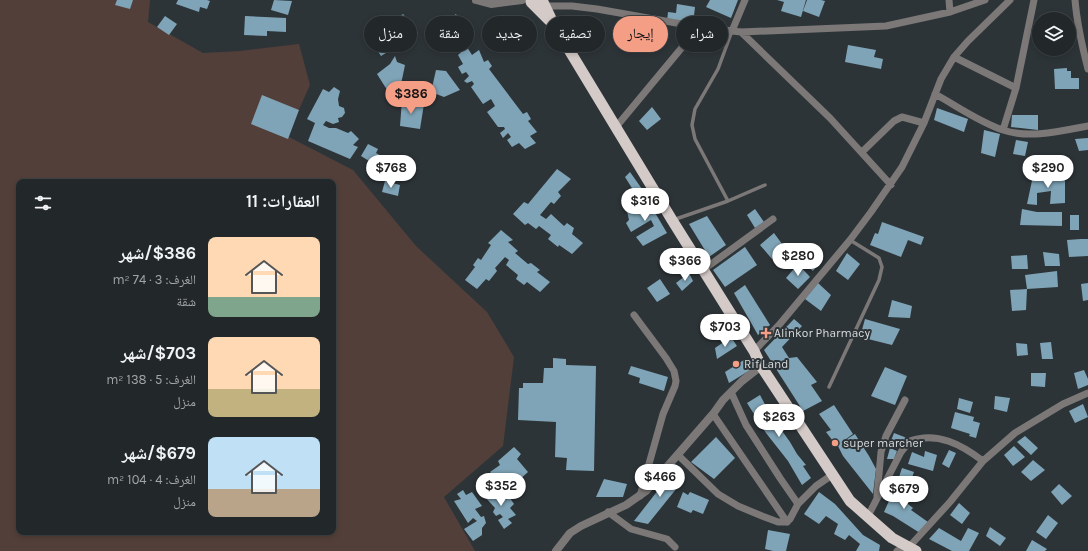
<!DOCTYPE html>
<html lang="ar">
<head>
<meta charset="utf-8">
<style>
  body { margin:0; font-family:Karla,"Noto Naskh Arabic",sans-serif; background:#2e3336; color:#f1f3f6; direction:rtl; height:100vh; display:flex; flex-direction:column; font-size:15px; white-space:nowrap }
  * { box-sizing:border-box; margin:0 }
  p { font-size:13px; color:#a2a5a8 }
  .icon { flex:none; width:22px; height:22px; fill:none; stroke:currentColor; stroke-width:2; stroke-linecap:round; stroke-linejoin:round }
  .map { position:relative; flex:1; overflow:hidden; direction:ltr }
  .panel { position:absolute; left:16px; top:179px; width:320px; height:356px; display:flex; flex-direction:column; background:#22272a; border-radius:8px; box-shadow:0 2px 6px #0003,0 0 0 1px #3f4447; direction:rtl }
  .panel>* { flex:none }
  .hud { position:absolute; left:348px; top:16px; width:380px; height:36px; direction:rtl; display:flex; gap:8px }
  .controls { position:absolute; left:1032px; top:12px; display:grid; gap:8px }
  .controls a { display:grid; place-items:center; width:44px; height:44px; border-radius:50%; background:#22272a; box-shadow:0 2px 6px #0003,0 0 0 1px #3f4447; font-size:20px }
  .price { position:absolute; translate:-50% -34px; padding:0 9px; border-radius:14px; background:#fff; color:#222; font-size:13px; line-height:26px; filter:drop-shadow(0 1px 2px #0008) }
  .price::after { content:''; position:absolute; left:50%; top:24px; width:12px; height:9px; margin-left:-6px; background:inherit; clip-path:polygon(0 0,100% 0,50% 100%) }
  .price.active { background:#f49e86; color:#111 }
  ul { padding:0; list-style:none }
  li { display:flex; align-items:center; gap:12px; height:100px; padding:0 16px }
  li span { display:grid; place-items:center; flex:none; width:112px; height:80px; border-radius:8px; color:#555 }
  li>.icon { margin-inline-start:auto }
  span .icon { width:48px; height:48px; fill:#fffc; stroke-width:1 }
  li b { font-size:17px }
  h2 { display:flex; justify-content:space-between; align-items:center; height:48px; padding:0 16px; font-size:17px }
  .tag { padding:0 14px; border-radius:18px; background:#22272a; box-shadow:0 2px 6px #0003,0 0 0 1px #3f4447; font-size:14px; line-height:36px }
  .tag.active { background:#f49e86; color:#111 }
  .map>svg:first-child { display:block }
  .green { fill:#533f39; fill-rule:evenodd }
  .building { fill:#7fa4b7 }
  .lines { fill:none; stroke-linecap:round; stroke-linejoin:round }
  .service { stroke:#7c7877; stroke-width:3.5 }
  .minor { stroke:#7c7877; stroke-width:7 }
  .tertiary { stroke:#7c7877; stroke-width:8 }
  .trunk { stroke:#d4cac7; stroke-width:11 }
  .poi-dot { fill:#f49e86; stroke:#2d3438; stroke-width:1.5 }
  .labels { text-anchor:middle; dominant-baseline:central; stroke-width:4; stroke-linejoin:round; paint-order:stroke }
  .poi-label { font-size:12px; fill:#d7dcde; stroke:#2d3438; text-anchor:start }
</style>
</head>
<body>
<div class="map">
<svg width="1088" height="551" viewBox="0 0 1088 551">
  <rect width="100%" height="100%" fill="#2d3438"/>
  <path class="green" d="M0 0H150L148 22 203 53 240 51 299 44 310 85 287 136 353 170 416 246 487 312 514 357 503 446 444 497 475 551H0ZM19 182H333V532H19Z"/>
  <path class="building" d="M117 0H133L130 9 115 5Z
    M178 0H207L210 1 207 9 200 7 199 12 176 4Z
    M274 0 292 1 288 15 271 10Z
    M710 0H738L731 18 706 7Z
    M777 0H806L801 17 781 11 784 2Z
    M807 0H821L825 1 819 17 803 11Z
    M677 4 695 7 693 24 667 21 668 12 676 13Z
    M403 14 418 33 405 40 406 45 400 48 399 45 381 56 373 44 382 37 393 21Z
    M456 14 463 27 467 25 473 34 455 49 453 46 441 52 432 38 444 29 441 25Z
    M165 16 177 24 169 35 157 27Z
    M245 16 286 18V32L267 31V36L244 35Z
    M584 17 585 21 590 19 600 35 595 38 596 42 583 48 571 26Z
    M848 45 876 50 874 57 883 59 881 69 845 62Z
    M467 47 472 55 479 50 484 62 488 60 492 66 489 69 523 114 527 112 531 119 528 121 537 132 530 136 536 143 525 149 519 143 512 147 507 140 511 137 508 133 503 138 500 133 505 129 504 127H498L487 112 495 106 491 99 483 104 471 87 474 84 472 81 467 83 464 81 469 76 466 72 462 74 458 67 463 64 458 55Z
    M395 56 397 62 405 65 399 94 389 93 377 74 390 64Z
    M1067 68V71H1071V78H1079V89H1055L1054 69Z
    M436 70 446 71 460 90 444 97 431 92Z
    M334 87 340 91 338 99 339 106 344 108 345 113 342 117 338 118 339 122 333 124 326 121 323 125 329 128H336L348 133 351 131 359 139 353 145 358 147 350 159 308 141 315 123 307 119 323 89 329 92Z
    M262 95 299 110 288 139 251 124Z
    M402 100 424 104 420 129 400 126Z
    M652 107 661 119 647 130 639 121Z
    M937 108 968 119 964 132 934 120Z
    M1012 115H1038V130L1011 127Z
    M984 130 1000 134 995 157 981 153Z
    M1088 138V150L1079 151 1075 139Z
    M1016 140 1028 142 1025 156 1013 154Z
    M368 144 378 149 376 153 387 159 382 169 361 156Z
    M557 169 571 179 558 192 561 196 554 204 551 202 540 215 546 219 551 214 564 226 567 223 574 228 572 234 583 243 572 254 559 245 558 247 548 239 551 235 539 226 536 229 528 223 525 225 513 214 524 202 528 204Z
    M630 172 647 196 640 201 625 177Z
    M1033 176H1065V203L1050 204 1051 191 1037 193V205L1027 204Z
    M385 181 400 185 398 196 382 192Z
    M647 199 667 233 643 246 636 237 654 226 651 220 631 232 626 223 629 220 627 211Z
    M755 209 764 222 755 228 747 215Z
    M1022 209 1037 212H1062V226L1020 225Z
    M1070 215H1079V230H1070Z
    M707 216 726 245 709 257 689 224Z
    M882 222 924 237 921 245 908 240 901 257 870 245 875 233 878 234Z
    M501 230 513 240 508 242 518 251 515 253 528 264 531 263 540 270 537 272 550 282 540 292 527 282 524 285 516 279 518 275 506 265 509 260 505 257 495 268 497 271 489 281 486 279 477 289 465 280 475 267 473 265 478 258 481 260 491 245 488 243Z
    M774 233 785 248 772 259 760 245Z
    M1081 239H1088V256L1069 257 1067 240Z
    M745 247 757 265 725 287 713 270Z
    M812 249 823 259 813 271 800 261Z
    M1043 252 1059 254 1060 266H1045Z
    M847 253 860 264 848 280 836 271Z
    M1027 255 1028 269H1012L1011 256Z
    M798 264 810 277 798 289 786 278Z
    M1057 271 1058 287 1027 289 1025 275Z
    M689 273 693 281 682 291 676 283Z
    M660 279 670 294 657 302 647 288Z
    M818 283 831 295 821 311 805 299Z
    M1088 283V300L1083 301 1081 284Z
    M745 285 770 325 758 335 734 293Z
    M1027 289 1026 310 1012 311 1010 290Z
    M892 300 912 306 910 318 888 317Z
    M794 319 802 326 782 347 789 358 797 357 817 382 811 385 822 401 803 411 764 350Z
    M865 319 900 329 892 345 860 337Z
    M731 337 737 346 717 359 715 348Z
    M1051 342 1053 359H1042L1040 343Z
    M1016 343 1027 344 1028 355 1017 356Z
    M553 358 566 359V365L596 366 594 471 566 470 567 458 555 457 556 422 518 420 519 388H523V383H543L544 368H553Z
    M747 358 752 369 729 383 725 372Z
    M631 366 668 377 664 391 639 383 640 378 628 374Z
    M885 367 907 376 895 405 871 396Z
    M1084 370 1088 379V385L1078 389 1074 373Z
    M1031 373H1046L1045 387 1031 386Z
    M760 395 770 414 790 442 797 454 806 465 803 466 811 478 802 485 788 461 766 433 747 403Z
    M995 396 1010 398 1007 412 994 409Z
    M959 398 973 402 970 413 957 409Z
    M1083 404 1088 417 1075 423 1069 411Z
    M834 405 853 434 839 444 855 434 869 456 876 469 873 494 843 456 837 444 836 445 826 432 831 430 819 414Z
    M955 412 974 417 973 421 980 423 976 438 969 436 970 434 951 428Z
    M894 433 907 438 901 448 890 443Z
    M1025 436 1038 448 1031 455 1017 442Z
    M716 437 735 458 714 479 691 462Z
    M1014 446 1025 457 1013 466 1004 455Z
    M514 447 521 454 517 459 528 472 519 480 516 475 502 486 490 472 500 465 498 461Z
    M890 448 897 451 894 459H887Z
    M949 450 956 453 949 468 942 464Z
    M925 451 937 455 933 471 908 464 912 452 924 457Z
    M1033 460 1045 470 1031 481 1021 472Z
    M902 468 914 472 909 486 898 480Z
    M673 471 685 478 648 524 634 521Z
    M604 479 627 484 623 497H596Z
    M897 483 906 489 903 500 913 508 911 510 928 522 920 533 893 516 884 512Z
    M1059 484 1072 496 1062 505 1051 492Z
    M497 489 505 500 510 498 514 504 510 508 516 515 508 519 512 523 504 529 498 520 503 517 500 514 496 516 493 512 495 508 484 496Z
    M463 490 466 495 472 492 482 506 475 509 481 517 484 516 486 523 482 528V535L473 541 464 529 477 521 473 518 468 523 454 501 461 499 457 494Z
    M683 492 688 495 690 492 709 500 703 514 693 510 691 513 677 507Z
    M819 492 835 504 863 535 880 545 879 551H856L860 544 849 535 845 540 834 534 838 524 826 516 819 524 804 514Z
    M959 503 970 513 962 524 950 515Z
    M1048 515 1058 523 1046 539 1036 532Z
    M990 527 1006 538 1000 546 986 536Z
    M939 528 961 541 968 528 979 533 969 551H952L929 539Z
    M768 530 790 534 786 551H773L765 549Z
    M1032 540 1047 549 1045 551H1026Z"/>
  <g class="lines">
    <path class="service" d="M728 201 695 139 692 125 695 109 718 69 732 31
      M673 220 728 201 765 185
      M829 387 879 280 882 267 879 258 850 240"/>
    <path class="minor" d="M949 0 950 12
      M1075 0C1077 24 1082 46 1088 69
      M545 6H572L597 9 699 27 741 32 886 26 950 12 985 0
      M732 31 745 0
      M741 32 830 118 891 185
      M954 57 1016 88
      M935 94C957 106 979 122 1003 130 1029 139 1061 131 1088 126
      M616 127 699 27
      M1003 130 1016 88 1034 0
      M862 152 894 121 902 117 924 123
      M703 270 773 219
      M634 315 666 358 674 371 676 381 675 386 663 414 640 496
      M754 351 779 325 850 240 871 212 902 167 924 123 941 79 954 57 968 41 1010 0
      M731 392 746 425 780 478 798 504 816 486 832 475
      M678 455 718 494 738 506 762 516 778 522H787L713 414
      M877 496 881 452 886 436 905 400
      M608 512 631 529 667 539 675 547
      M868 516 901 452 910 441C937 431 962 445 983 461
      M787 522 790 519 798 504
      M897 551 904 547H909L950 502 983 461 1015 433 1063 404 1088 393"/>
    <path class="tertiary" d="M476 0 491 4 522 0
      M556 551 570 533 581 526 626 505 646 491 713 414 723 400 742 381 761 366"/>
    <path class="trunk" d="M542 0 554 25 672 220 754 351 761 366 850 501 892 538 916 551
      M531 2 549 20"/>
  </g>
  <g class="poi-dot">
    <path d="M764 327h4v4h4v4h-4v4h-4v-4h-4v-4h4z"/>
    <circle cx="736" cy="364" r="4"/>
    <circle cx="835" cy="443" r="4"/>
  </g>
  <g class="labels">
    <g class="poi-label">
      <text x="774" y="333">Alinkor Pharmacy</text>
      <text x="744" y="364">Rif Land</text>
      <text x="843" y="443">super marcher</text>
    </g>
  </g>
</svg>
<div class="controls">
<a><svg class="icon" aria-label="layers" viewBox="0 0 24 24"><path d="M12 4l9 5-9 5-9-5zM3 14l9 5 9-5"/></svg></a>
</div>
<b class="price active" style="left:411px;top:115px">$386</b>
<b class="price" style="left:391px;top:189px">$768</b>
<b class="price" style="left:1048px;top:189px">$290</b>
<b class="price" style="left:645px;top:222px">$316</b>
<b class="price" style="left:798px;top:277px">$280</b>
<b class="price" style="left:685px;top:282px">$366</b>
<b class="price" style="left:725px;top:348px">$703</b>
<b class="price" style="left:779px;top:438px">$263</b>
<b class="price" style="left:660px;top:498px">$466</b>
<b class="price" style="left:501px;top:507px">$352</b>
<b class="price" style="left:904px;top:510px">$679</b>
<div class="hud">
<a class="tag">شراء</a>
<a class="tag active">إيجار</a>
<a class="tag">تصفية</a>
<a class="tag">جديد</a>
<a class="tag">شقة</a>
<a class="tag">منزل</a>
</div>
<section class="panel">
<h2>العقارات: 11<svg class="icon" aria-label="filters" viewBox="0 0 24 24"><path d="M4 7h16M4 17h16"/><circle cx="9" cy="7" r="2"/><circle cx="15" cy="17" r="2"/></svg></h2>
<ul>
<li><span style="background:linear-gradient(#ffd9b3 75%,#7fa58c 0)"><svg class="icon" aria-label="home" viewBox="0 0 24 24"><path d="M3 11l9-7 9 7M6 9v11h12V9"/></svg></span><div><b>$386/شهر</b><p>الغرف: 3 · 74 m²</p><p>شقة</p></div></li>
<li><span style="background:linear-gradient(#ffd9b3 65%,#c2b280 0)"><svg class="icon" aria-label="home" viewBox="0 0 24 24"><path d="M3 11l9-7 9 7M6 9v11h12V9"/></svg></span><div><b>$703/شهر</b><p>الغرف: 5 · 138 m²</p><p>منزل</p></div></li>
<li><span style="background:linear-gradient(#bfe0f5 65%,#b9a48a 0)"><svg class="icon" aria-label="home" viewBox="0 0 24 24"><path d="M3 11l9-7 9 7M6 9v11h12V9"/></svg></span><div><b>$679/شهر</b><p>الغرف: 4 · 104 m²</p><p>منزل</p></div></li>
</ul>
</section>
</div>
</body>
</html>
